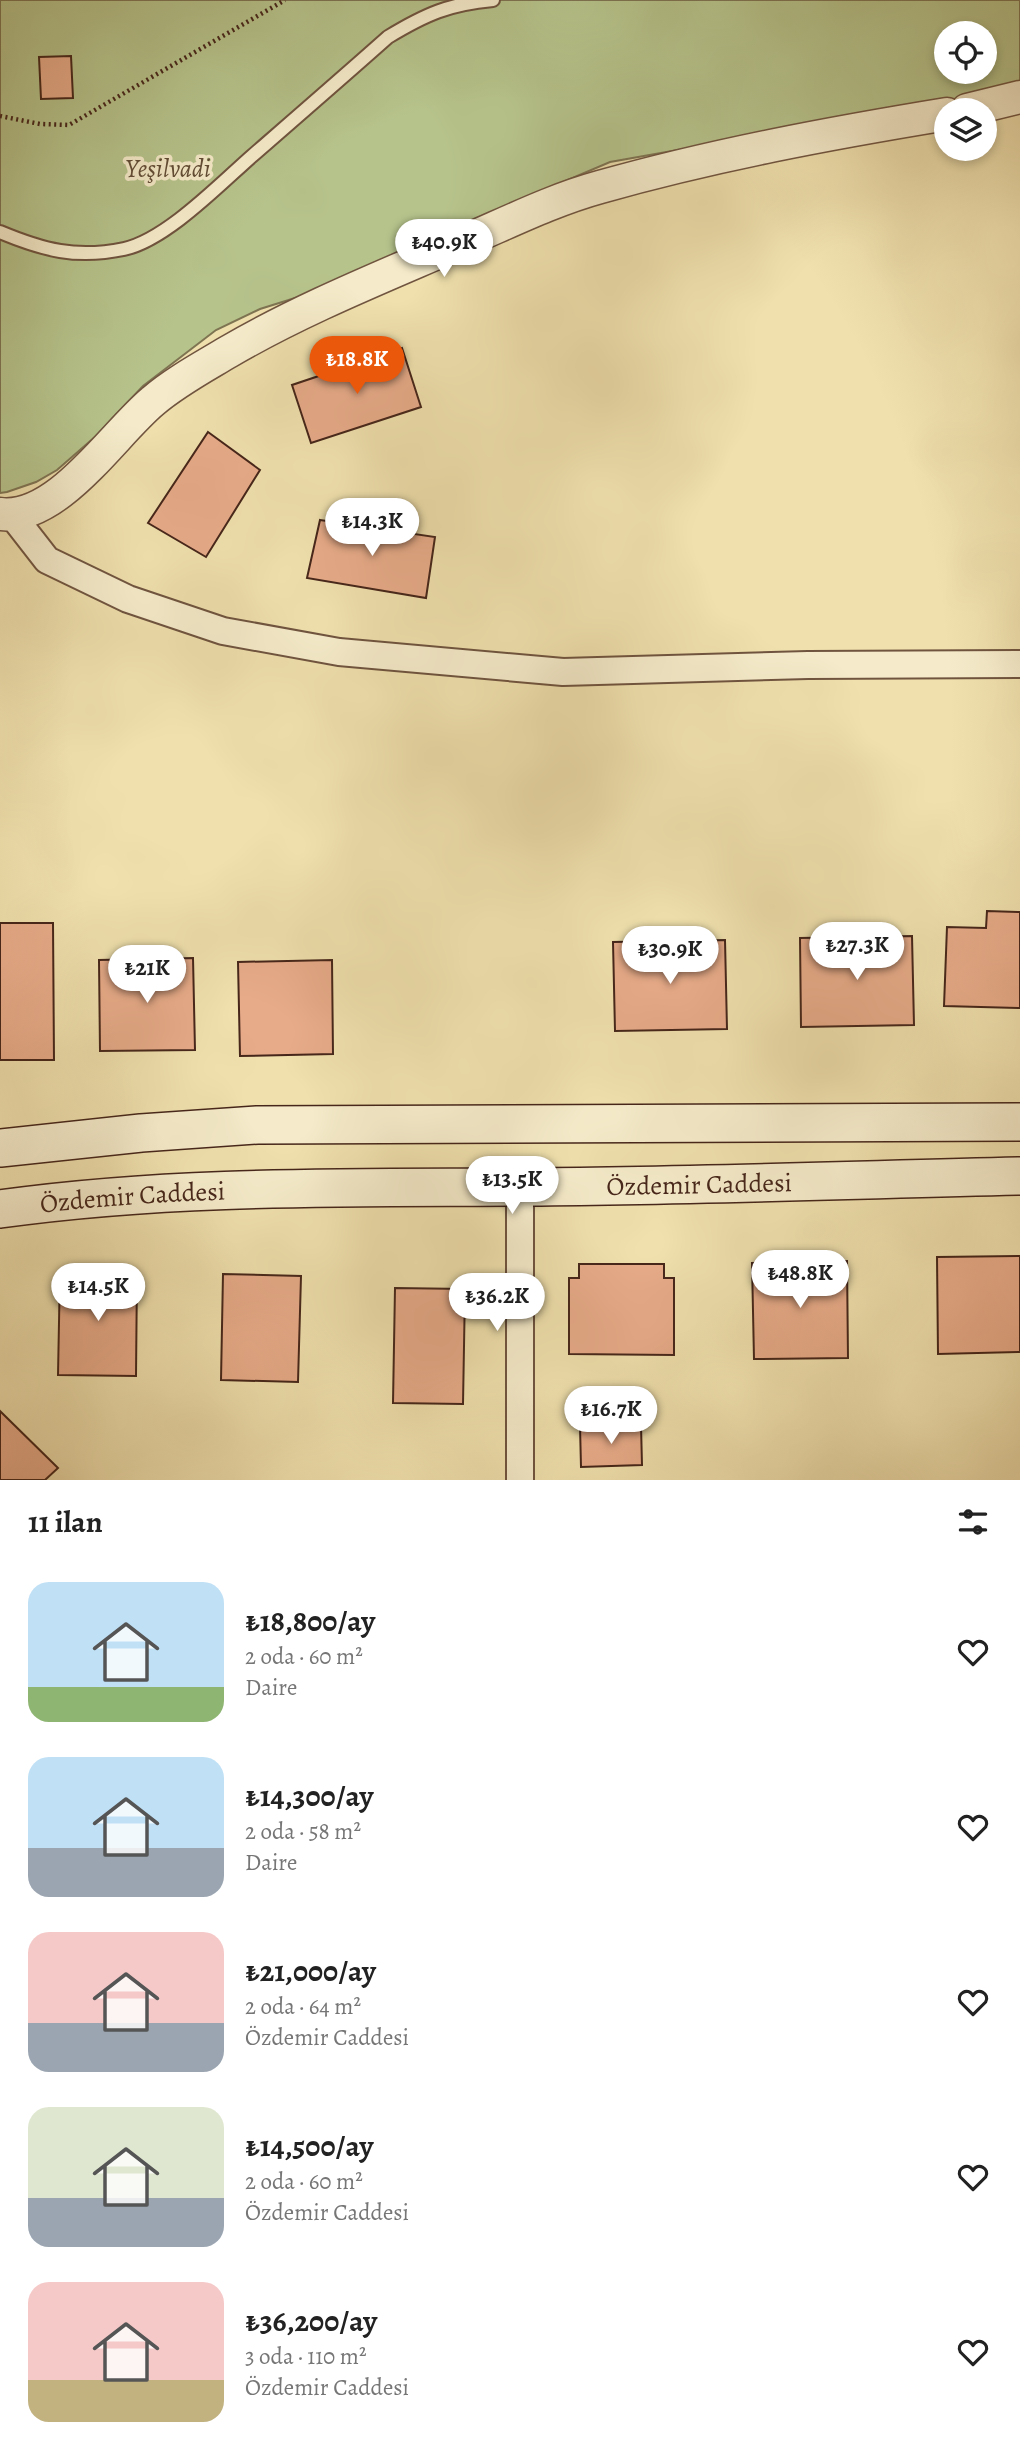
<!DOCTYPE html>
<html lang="tr">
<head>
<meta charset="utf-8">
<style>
  body { margin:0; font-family:Alegreya,serif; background:#f6f6f6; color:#222; height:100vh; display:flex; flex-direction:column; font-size:26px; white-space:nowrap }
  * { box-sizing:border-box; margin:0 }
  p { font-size:23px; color:#767676 }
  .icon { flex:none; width:38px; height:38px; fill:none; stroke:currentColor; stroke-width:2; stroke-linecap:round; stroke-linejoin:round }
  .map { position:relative; height:1480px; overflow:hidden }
  .side { display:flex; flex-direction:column; background:#fff; flex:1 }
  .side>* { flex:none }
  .buttons { position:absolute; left:934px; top:21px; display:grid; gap:14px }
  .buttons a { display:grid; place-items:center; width:63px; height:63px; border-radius:50%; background:#fff; box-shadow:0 4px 10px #0003; font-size:35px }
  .price { position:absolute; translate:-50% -60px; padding:0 16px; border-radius:24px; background:#fff; color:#222; font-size:23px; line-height:46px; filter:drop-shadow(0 2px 4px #0008) }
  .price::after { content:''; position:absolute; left:50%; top:42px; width:21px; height:16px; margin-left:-10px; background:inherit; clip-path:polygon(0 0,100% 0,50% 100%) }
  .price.active { background:#ea580c; color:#fff }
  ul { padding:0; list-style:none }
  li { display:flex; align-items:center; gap:21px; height:175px; padding:0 28px }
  li span { display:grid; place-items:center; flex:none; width:196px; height:140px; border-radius:21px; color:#555 }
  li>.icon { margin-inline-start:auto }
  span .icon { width:84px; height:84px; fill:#fffc; stroke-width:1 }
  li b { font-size:30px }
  h2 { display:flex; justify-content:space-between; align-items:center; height:84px; padding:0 28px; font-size:30px }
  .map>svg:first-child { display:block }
  .green { fill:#b6c38b; stroke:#7e7452; stroke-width:2; fill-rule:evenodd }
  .building { fill:#e7ab89; stroke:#46261a; stroke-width:2 }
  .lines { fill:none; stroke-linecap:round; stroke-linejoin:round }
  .service-casing { stroke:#70543f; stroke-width:16 }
  .minor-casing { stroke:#70543f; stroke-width:30 }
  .tertiary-casing { stroke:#70543f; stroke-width:35 }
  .secondary-casing { stroke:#46261a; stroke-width:40 }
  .path { stroke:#46261a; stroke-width:4.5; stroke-dasharray:2 3.5; stroke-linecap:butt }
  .service { stroke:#f5ebca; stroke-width:12 }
  .minor { stroke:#f5ebca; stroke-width:26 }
  .tertiary { stroke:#f5ebca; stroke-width:32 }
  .secondary { stroke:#f5ebca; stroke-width:37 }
  .labels { text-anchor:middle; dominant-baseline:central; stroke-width:7; stroke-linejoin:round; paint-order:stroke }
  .park-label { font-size:26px; font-style:italic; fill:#624d36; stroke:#f5ebca }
  .street-label { font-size:26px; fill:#46261a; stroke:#f5ebca }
</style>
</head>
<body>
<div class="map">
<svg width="1020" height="1480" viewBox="0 0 1020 1480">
  <rect width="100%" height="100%" fill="#efe0ad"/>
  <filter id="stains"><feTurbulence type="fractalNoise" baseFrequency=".00286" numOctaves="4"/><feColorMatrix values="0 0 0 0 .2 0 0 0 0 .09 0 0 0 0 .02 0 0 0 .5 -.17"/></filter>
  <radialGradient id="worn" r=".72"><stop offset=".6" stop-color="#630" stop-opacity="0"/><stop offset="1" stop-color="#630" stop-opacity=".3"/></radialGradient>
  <path class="green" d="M0 0H1020V86L983 96 610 162 401 251 327 288 260 309 216 330 143 386 96 436 57 470 36 482 7 492 0 493ZM947 33H985V72H947Z"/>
  <path class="building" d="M71 56 73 98 41 99 39 57Z
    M402 348 421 407 311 443 292 385Z
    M208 432 260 470 206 557 148 523Z
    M320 520 435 537 426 598 307 578Z
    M987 911 1020 912V1008L944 1006 947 927 986 928Z
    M0 923H53L54 1060H0Z
    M912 936 914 1025 801 1027 800 938Z
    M725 940 727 1029 615 1031 613 942Z
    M193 958 195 1050 100 1051 99 960Z
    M332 960 333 1054 240 1056 238 962Z
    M1020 1256V1352L938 1354 937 1257Z
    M847 1261 848 1358 754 1359 752 1263Z
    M579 1264H664V1278H674V1355L569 1354V1278H579Z
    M60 1270 137 1271 136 1376 58 1375Z
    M223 1274 301 1276 298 1382 221 1380Z
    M395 1288 465 1289 463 1404 393 1403Z
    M0 1411 58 1468 45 1480H0Z
    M641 1425 642 1465 581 1467 580 1426Z"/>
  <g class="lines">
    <g class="service-casing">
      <path id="service" d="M0 232C43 250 76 259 124 249 166 240 220 184 252 156 298 116 343 77 388 37 426 14 449 4 493 0"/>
    </g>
    <g class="minor-casing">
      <path id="minor" d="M12 515 47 560 128 599 223 631 339 652 563 672 808 665 1020 664
        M520 1480V1187"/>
    </g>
    <g class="tertiary-casing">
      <path id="tertiary" d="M967 110 1020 97
        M0 514C58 521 113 434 153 401 175 382 203 367 228 352 300 310 377 279 453 246 501 226 549 201 600 187 713 155 831 133 947 114"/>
    </g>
    <g class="secondary-casing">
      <g id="secondary">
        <path d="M0 1148 141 1133 257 1125 1020 1122"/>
        <path id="s1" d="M0 1209C172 1185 344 1188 517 1187 685 1186 853 1180 1020 1176"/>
      </g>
    </g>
    <path class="path" d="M0 116 40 124 69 125 285 0"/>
    <use href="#service" class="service"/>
    <use href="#minor" class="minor"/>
    <use href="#tertiary" class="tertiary"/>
    <use href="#secondary" class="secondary"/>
  </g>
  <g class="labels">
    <g class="park-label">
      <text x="168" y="168">Yeşilvadi</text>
    </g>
    <g class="street-label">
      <text stroke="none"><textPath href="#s1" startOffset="700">Özdemir Caddesi</textPath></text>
      <text stroke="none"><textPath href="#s1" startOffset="133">Özdemir Caddesi</textPath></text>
    </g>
  </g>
  <rect width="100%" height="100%" filter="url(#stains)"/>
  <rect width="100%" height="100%" fill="url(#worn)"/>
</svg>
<div class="buttons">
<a><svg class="icon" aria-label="locate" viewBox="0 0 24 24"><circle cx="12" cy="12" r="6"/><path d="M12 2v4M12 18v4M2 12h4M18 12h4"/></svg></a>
<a><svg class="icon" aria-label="layers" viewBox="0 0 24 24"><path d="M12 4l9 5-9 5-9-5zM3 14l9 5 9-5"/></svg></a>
</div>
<b class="price" style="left:444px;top:279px">₺40.9K</b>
<b class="price active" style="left:357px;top:396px">₺18.8K</b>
<b class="price" style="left:372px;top:558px">₺14.3K</b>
<b class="price" style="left:857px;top:982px">₺27.3K</b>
<b class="price" style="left:670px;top:986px">₺30.9K</b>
<b class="price" style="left:147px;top:1005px">₺21K</b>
<b class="price" style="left:512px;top:1216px">₺13.5K</b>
<b class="price" style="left:800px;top:1310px">₺48.8K</b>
<b class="price" style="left:98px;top:1323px">₺14.5K</b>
<b class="price" style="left:497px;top:1333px">₺36.2K</b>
<b class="price" style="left:611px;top:1446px">₺16.7K</b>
</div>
<section class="side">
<h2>11 ilan<svg class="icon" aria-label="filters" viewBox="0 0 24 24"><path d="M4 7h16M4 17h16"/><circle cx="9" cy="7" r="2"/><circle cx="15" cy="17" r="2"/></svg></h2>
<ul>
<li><span style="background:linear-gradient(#bfe0f5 75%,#8fb573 0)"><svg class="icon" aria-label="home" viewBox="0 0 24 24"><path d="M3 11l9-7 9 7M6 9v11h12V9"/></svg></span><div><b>₺18,800/ay</b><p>2 oda · 60 m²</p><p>Daire</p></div><svg class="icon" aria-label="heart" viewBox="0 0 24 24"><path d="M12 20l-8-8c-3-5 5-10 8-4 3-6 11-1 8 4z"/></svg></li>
<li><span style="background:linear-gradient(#bfe0f5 65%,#9aa5b1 0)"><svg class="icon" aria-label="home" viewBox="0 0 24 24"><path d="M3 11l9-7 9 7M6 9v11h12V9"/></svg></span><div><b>₺14,300/ay</b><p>2 oda · 58 m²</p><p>Daire</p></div><svg class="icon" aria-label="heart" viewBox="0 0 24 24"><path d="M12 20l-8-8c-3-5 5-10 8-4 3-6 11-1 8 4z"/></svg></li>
<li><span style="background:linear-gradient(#f6c9c9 65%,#9aa5b1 0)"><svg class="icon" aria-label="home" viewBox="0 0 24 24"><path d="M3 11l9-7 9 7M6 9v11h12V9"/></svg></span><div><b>₺21,000/ay</b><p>2 oda · 64 m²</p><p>Özdemir Caddesi</p></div><svg class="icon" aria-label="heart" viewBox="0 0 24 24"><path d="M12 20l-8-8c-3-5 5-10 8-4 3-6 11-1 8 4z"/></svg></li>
<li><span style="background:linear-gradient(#dfe7d0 65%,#9aa5b1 0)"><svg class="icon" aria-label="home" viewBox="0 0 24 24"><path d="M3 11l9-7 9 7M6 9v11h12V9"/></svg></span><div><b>₺14,500/ay</b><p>2 oda · 60 m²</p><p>Özdemir Caddesi</p></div><svg class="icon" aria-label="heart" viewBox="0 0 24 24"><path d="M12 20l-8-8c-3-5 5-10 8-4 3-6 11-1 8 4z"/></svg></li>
<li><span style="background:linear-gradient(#f6c9c9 70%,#c2b280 0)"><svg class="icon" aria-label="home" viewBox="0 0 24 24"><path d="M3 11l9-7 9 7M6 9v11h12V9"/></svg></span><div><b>₺36,200/ay</b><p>3 oda · 110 m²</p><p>Özdemir Caddesi</p></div><svg class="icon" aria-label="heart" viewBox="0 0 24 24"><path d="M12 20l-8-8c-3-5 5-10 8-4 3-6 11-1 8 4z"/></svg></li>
</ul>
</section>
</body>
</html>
